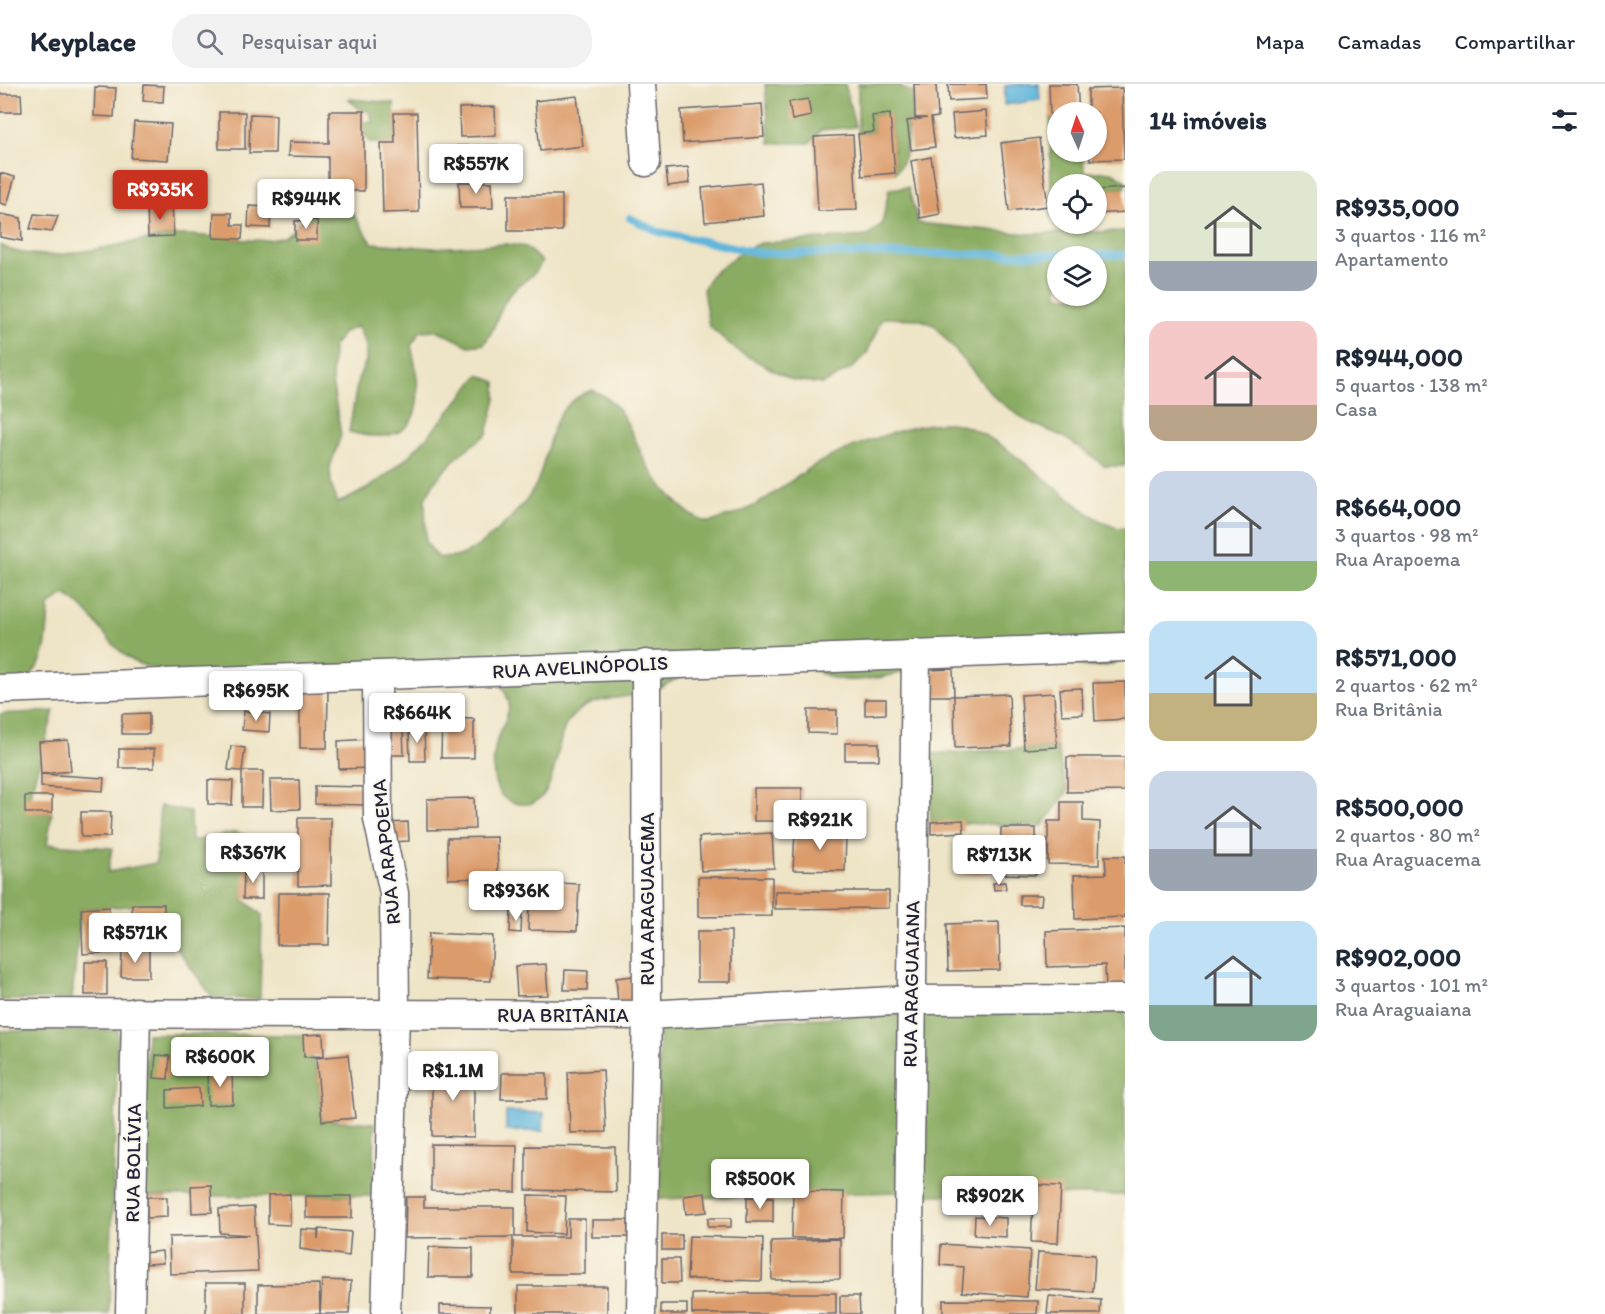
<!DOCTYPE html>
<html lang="pt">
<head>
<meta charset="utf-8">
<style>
  body { margin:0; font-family:Itim,sans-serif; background:#f2f2f3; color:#1f2937; height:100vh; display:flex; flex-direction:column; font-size:22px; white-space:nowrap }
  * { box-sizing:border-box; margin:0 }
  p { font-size:20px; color:#747a83 }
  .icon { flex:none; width:33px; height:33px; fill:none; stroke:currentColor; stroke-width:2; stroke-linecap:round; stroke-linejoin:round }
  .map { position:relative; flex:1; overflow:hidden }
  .drawer { display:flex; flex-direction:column; background:#fff; width:480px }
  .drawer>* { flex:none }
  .needle { width:39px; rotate:357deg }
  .buttons { position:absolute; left:1047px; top:18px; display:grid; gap:12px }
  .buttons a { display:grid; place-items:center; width:60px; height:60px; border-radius:50%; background:#fff; box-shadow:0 2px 4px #0004; font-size:30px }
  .price { position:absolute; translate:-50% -51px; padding:0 14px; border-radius:6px; background:#fff; color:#222; font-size:20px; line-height:39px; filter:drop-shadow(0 2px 3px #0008) }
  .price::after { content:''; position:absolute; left:50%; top:36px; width:18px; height:14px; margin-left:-9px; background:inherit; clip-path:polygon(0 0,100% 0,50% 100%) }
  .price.current { background:#c8321e; color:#fff }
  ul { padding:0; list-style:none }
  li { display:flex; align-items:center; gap:18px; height:150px; padding:0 24px }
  li span { display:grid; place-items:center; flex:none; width:168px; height:120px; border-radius:18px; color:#555 }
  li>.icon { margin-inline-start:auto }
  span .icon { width:72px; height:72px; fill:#fffc; stroke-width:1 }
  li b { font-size:26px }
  h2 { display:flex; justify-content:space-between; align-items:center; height:72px; padding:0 24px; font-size:26px }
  header { display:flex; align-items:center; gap:36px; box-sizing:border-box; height:84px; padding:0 30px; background:#fff; border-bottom:2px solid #e0e1e3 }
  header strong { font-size:28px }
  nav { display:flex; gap:33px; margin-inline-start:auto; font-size:21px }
  .search { width:420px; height:54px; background:#f2f2f3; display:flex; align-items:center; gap:15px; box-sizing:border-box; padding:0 21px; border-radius:24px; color:#747a83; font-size:22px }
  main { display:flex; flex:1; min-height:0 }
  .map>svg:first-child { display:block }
  .forest { fill:#8aac62; stroke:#56674e; stroke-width:1.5; fill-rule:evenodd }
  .water { fill:#60b6dc; stroke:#416c8c; stroke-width:1.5 }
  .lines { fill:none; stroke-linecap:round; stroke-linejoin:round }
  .stream { stroke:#60b6dc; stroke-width:8 }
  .building { fill:#dc9b6a }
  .minor-casing { stroke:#69666c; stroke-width:31 }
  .minor { stroke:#fff; stroke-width:28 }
  .labels { text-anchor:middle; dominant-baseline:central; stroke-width:4.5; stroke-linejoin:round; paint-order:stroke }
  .street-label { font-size:20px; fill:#22223b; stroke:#fbf7ec }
</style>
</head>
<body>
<header>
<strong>Keyplace</strong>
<div class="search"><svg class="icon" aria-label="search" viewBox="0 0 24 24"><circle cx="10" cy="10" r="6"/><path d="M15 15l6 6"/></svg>Pesquisar aqui</div>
<nav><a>Mapa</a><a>Camadas</a><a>Compartilhar</a></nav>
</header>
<main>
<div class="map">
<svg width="1125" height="1230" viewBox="0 0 1125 1230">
  <rect width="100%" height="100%" fill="#fbf7ec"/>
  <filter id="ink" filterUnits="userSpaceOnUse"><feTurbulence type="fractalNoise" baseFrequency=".0167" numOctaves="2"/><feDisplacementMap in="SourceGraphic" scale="12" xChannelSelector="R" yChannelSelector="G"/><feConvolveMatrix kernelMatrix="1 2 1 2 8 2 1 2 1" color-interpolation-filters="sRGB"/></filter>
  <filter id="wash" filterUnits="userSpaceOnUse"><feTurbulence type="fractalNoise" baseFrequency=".008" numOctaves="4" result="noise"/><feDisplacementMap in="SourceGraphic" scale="24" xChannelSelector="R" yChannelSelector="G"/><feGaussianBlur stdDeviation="1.35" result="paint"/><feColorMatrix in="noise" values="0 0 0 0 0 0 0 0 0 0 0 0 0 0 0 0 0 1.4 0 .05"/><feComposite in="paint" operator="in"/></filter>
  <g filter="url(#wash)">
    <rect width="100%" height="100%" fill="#eee4c6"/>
    <path class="forest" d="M765 0H845L855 43 821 46 810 59H770Z
      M858 0H901V4L914 9 912 36 907 37C907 57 909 73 895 89L890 31 873 32 874 48 858 50Z
      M349 15 394 19 395 59H370L365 50 359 52 361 38H373L370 28 358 24Z
      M1050 34 1057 35 1058 68H1083L1084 88H1112L1125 96V104L1097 106 1096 100H1058L1057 131 1051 132Z
      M908 103 918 139 1028 150 1125 147V382H1105L1064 353 1027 337 995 314 934 241 918 235 882 234 867 269 854 283 823 300 792 296 739 268 709 242 703 206 711 191 744 166 761 159 868 152 882 140 889 105ZM1058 172H1096V212H1058Z
      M315 125 351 127 372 159 433 164 506 160 526 163 542 178C530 200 519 195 507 214 497 229 496 246 484 260L469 262 437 246 420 247 411 262C425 318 423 367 349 348L358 295 366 277V260L357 242 343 249 333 262 332 298 341 351 330 383 331 400 337 419C397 397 440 339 479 291L496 298V315L487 350 459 371 435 397 425 415 426 458 437 473C443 473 450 474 455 473 481 467 529 420 538 396 552 358 548 323 592 306 597 309 604 311 608 315 626 328 635 358 645 377 655 395 687 437 709 438 714 438 721 434 726 433 765 423 789 394 824 376 856 360 913 338 949 339 989 340 1053 405 1088 429 1099 436 1112 445 1125 444V572C1097 598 1056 571 1025 567 972 560 921 590 868 595 855 597 840 597 827 592 818 589 808 581 798 578 782 574 739 581 721 582 688 584 677 598 648 608 619 617 590 610 569 636 552 657 561 731 515 719 488 713 492 676 497 656 500 644 508 635 509 622 510 615 504 607 501 601 487 568 460 570 428 577L179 590C162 586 144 584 130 575 104 558 93 525 64 511L49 522C46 572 47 587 0 612V161C48 188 131 152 184 151 210 150 256 161 280 154 291 151 305 133 315 125Z
      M54 627 25 728 52 729 47 760 112 764 108 788 156 779 160 722 190 728 191 757 236 748 263 759 243 815 262 831 260 915 213 914 164 847 163 820 81 825 72 915 0 916V630Z
      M1057 663 1067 708 1042 742 931 738 928 670Z
      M1125 927V1111H917L919 930Z
      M901 931 899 1108 659 1115V940Z
      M118 946 109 1230H0V947Z
      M147 950 303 951 317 987 322 1036 375 1039 373 1112H141Z"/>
    <path class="water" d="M1020 0H1039L1040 16 1004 21 1005 2Z
      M506 1028 544 1029 543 1047H506Z"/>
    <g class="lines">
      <path class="stream" d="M630 134 659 148 761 169 1125 171"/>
    </g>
    <g id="blocks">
      <path class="building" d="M914 0H936L938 33 931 34 935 63 911 66 907 37 927 34H915Z
        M948 0H986L987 15 949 17Z
        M1049 0H1077L1079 28H1058V34H1050Z
        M144 1 164 2 163 18 143 17Z
        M95 3 116 4 114 33 94 32Z
        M1122 4 1124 75 1090 76 1089 68H1096V28H1088V5Z
        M0 10H21L22 28H0Z
        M577 12 583 62 540 67 535 17Z
        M808 15 811 32 792 36 789 18Z
        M762 20 764 53 683 59 681 26Z
        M495 23 496 52 460 53 459 24Z
        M329 27H364V107H328V73L288 72 289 58 329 59Z
        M986 27 988 51 954 54 952 30Z
        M219 28H245V65H219Z
        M394 29H417L419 128 383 129 381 59H395Z
        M250 30 276 31 275 69H249Z
        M890 30 895 89 862 92 858 50 874 48 872 32Z
        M134 38 171 40 168 76 131 74Z
        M853 51 857 126 818 127 814 53Z
        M1039 54 1048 122 1009 127 1001 59Z
        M497 61V85L458 86 457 62Z
        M931 73 940 130 920 134 911 77Z
        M688 83 690 99 668 102 666 85Z
        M0 89 15 93 7 121 0 119Z
        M178 95 179 113 130 116 129 97Z
        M459 98H492L493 124H460Z
        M761 98 764 132 705 138 702 104Z
        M290 103 324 104V130H290Z
        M1125 104V128L1097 130 1096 106Z
        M508 111H562V147H508Z
        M172 120 174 152 148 153 147 121Z
        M249 122 271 123 270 144 248 143Z
        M214 129H232V141H243L242 155 213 154Z
        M0 130 21 134 22 157 0 153Z
        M34 130 58 132 52 148 30 145Z
        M317 136V156H295V137Z
        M953 585 954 612 1009 610 1011 662 955 664 954 612H930V586Z
        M1125 598V635L1095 637 1093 599Z
        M1082 604 1083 630 1062 631 1060 605Z
        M300 607H328L327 664H300Z
        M1054 609 1057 663 1024 665 1021 611Z
        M865 615H886V630L865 631Z
        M808 626H837V650L808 649Z
        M244 627 270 630 269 648 242 646Z
        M149 629V650H122V630Z
        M442 634 474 635V674H441Z
        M424 643 425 677H410L409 644Z
        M385 644H403L404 671H386Z
        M369 655 370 684 339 685 338 657Z
        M68 656 71 687 41 690 39 658Z
        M845 659H879V676H845Z
        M231 662 245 664 242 687 228 686Z
        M119 665H154V684H119Z
        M1067 673H1125V707L1067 708Z
        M242 687H263L262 723H242Z
        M41 690 104 694 103 707 41 703Z
        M208 696 233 697 232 721 208 720Z
        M270 696H299L300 725 271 726Z
        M315 702 367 703V721L315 720Z
        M754 704H802V737H754Z
        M25 712H52V729H25Z
        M474 714 475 745 427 746V715Z
        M1061 718H1083V737L1100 738 1099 781 1048 780V737H1061Z
        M81 728H111L110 753H81Z
        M298 734H331V801L298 802Z
        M963 736 964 748 931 750V738Z
        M408 738 409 757 389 758 388 739Z
        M1001 744H1036V791L1000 790Z
        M795 747 846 748 845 787 793 786Z
        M772 749 774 784 701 787 699 753Z
        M497 753 498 794 448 795 447 754Z
        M1105 772H1125V833L1075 835 1074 791 1106 790Z
        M987 777 988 789 963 790 962 779Z
        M244 784H262V815H243Z
        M698 793H772V832L698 833Z
        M530 798 579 800 577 847 528 846Z
        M1005 798 1006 805 994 806 993 799Z
        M775 807H889V824L775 825Z
        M278 809H330L329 861H277Z
        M1020 811H1042L1041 821H1020Z
        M132 820H164V847H132Z
        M109 823 111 868 83 870 81 825Z
        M511 827 522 828 521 849 510 848Z
        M999 838 1000 886 948 887 947 840Z
        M1125 844V902L1106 903 1105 881 1047 883 1046 847Z
        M697 847H731V898H697Z
        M429 849 493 852 491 897 427 895Z
        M122 866H149V893H121Z
        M85 878H107V911H85Z
        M546 880 548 911 517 912 515 882Z
        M565 886 588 887 587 906H564Z
        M633 892 635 917 618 918 616 894Z
        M323 950 324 972 304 973 303 951Z
        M156 971 170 972 168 995 154 994Z
        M348 971 355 1034 322 1037 316 974Z
        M474 984V1053L432 1052V985Z
        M603 986 606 1048 570 1049 568 988Z
        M232 988 233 1020 208 1021 207 989Z
        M502 989H547V1015H501Z
        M199 1004 200 1022 167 1024V1006Z
        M431 1060 517 1061 516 1108 431 1107Z
        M526 1062 615 1063 616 1108 526 1106Z
        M211 1101 212 1128 192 1129 191 1102Z
        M1034 1101 1061 1102 1058 1159 1031 1158Z
        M793 1107 844 1108 843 1154H792Z
        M705 1109 707 1128 686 1130 684 1112Z
        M290 1110V1141L268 1140V1111Z
        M528 1111 566 1112 564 1150 527 1148Z
        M306 1112H352V1134H306Z
        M147 1113H167V1133L147 1134Z
        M406 1113H424V1123H515V1153H568V1135H585V1190H513V1153L405 1154Z
        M747 1113H773V1138H747Z
        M254 1123 258 1187 170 1190 169 1153 249 1151 220 1149 219 1125Z
        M975 1132 1006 1134V1153L974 1151Z
        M708 1134H731V1143H708Z
        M592 1136H628V1153H592Z
        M301 1145 318 1146V1155L319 1145 351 1148 349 1172 300 1165Z
        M662 1151H682V1166H662Z
        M689 1152 763 1154 762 1197 687 1195Z
        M840 1155V1195L772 1196 771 1157Z
        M941 1160 1030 1166 1027 1213 962 1208 964 1183 940 1181Z
        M429 1163 473 1164V1193H428Z
        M162 1167 163 1179 146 1180 144 1169Z
        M1038 1168 1095 1171 1093 1208 1035 1205Z
        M662 1175H679L680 1199H662Z
        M322 1196 351 1197 349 1230H320Z
        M206 1199H245V1230H206Z
        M319 1200 320 1230H258V1201Z
        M518 1202H607V1230H518Z
        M771 1209H836V1230H692V1210Z
        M840 1212H859L860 1230H840Z
        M1049 1212 1101 1216 1100 1230H1047Z
        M943 1216 1038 1217 1037 1230H943Z
        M661 1220H687V1230H661Z
        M440 1221 490 1222V1230H440Z"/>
    </g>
  </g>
  <g filter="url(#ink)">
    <use href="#blocks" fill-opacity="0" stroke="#69666c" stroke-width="1.5"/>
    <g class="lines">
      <g class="minor-casing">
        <path id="minor" d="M641 0 646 78
          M377 593 378 735 394 809 395 931 386 1230
          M0 605C375 593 750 576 1125 563
          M0 929 647 931 910 916 1125 915
          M130 1230 136 928
          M641 1230 647 931 646 580
          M908 1230 916 570"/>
      </g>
      <use href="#minor" class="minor"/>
    </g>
  </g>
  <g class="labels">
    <g class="street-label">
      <text transform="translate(580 583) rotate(-3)">RUA AVELINÓPOLIS</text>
      <text transform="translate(386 768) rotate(-96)">RUA ARAPOEMA</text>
      <text transform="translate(647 815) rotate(-90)">RUA ARAGUACEMA</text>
      <text transform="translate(911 900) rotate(-89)">RUA ARAGUAIANA</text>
      <text x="563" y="931">RUA BRITÂNIA</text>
      <text transform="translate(133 1079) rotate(-89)">RUA BOLÍVIA</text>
    </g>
  </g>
</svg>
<div class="buttons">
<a><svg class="needle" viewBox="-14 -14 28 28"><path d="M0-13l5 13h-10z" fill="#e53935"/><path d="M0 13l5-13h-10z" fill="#747a83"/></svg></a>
<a><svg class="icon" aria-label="locate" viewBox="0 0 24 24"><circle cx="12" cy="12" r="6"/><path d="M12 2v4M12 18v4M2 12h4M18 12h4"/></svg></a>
<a><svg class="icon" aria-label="layers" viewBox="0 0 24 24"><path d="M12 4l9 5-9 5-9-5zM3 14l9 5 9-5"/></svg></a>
</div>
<b class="price" style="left:476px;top:111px">R$557K</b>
<b class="price current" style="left:160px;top:137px">R$935K</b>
<b class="price" style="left:306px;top:146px">R$944K</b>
<b class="price" style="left:256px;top:638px">R$695K</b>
<b class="price" style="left:417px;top:660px">R$664K</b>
<b class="price" style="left:820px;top:767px">R$921K</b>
<b class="price" style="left:253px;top:800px">R$367K</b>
<b class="price" style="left:999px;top:802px">R$713K</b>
<b class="price" style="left:516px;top:838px">R$936K</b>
<b class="price" style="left:135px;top:880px">R$571K</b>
<b class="price" style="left:220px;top:1004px">R$600K</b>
<b class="price" style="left:453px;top:1018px">R$1.1M</b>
<b class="price" style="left:760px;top:1126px">R$500K</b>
<b class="price" style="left:990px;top:1143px">R$902K</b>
</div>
<section class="drawer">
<h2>14 imóveis<svg class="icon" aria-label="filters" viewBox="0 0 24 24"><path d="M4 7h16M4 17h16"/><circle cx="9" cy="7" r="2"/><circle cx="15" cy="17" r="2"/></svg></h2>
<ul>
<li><span style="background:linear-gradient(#dfe7d0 75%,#9aa5b1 0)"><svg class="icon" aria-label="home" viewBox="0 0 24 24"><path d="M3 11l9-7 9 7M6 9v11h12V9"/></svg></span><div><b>R$935,000</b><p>3 quartos · 116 m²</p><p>Apartamento</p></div></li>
<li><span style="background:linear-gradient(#f6c9c9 70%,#b9a48a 0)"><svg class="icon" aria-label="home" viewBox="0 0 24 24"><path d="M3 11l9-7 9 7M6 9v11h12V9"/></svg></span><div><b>R$944,000</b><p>5 quartos · 138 m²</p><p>Casa</p></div></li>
<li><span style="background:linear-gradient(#c9d6e8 75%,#8fb573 0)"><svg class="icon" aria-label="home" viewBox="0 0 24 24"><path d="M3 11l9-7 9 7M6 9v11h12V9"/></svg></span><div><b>R$664,000</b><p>3 quartos · 98 m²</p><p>Rua Arapoema</p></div></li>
<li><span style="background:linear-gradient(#bfe0f5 60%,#c2b280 0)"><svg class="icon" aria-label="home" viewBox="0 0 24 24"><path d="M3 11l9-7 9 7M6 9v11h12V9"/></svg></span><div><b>R$571,000</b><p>2 quartos · 62 m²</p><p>Rua Britânia</p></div></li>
<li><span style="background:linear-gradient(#c9d6e8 65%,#9aa5b1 0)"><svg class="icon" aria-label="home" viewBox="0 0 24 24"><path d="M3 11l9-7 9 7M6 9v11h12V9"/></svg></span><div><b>R$500,000</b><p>2 quartos · 80 m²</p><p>Rua Araguacema</p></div></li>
<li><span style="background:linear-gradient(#bfe0f5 70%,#7fa58c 0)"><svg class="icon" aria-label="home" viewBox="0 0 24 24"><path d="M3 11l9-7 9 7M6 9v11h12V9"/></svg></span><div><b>R$902,000</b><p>3 quartos · 101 m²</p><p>Rua Araguaiana</p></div></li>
</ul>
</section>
</main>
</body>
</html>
